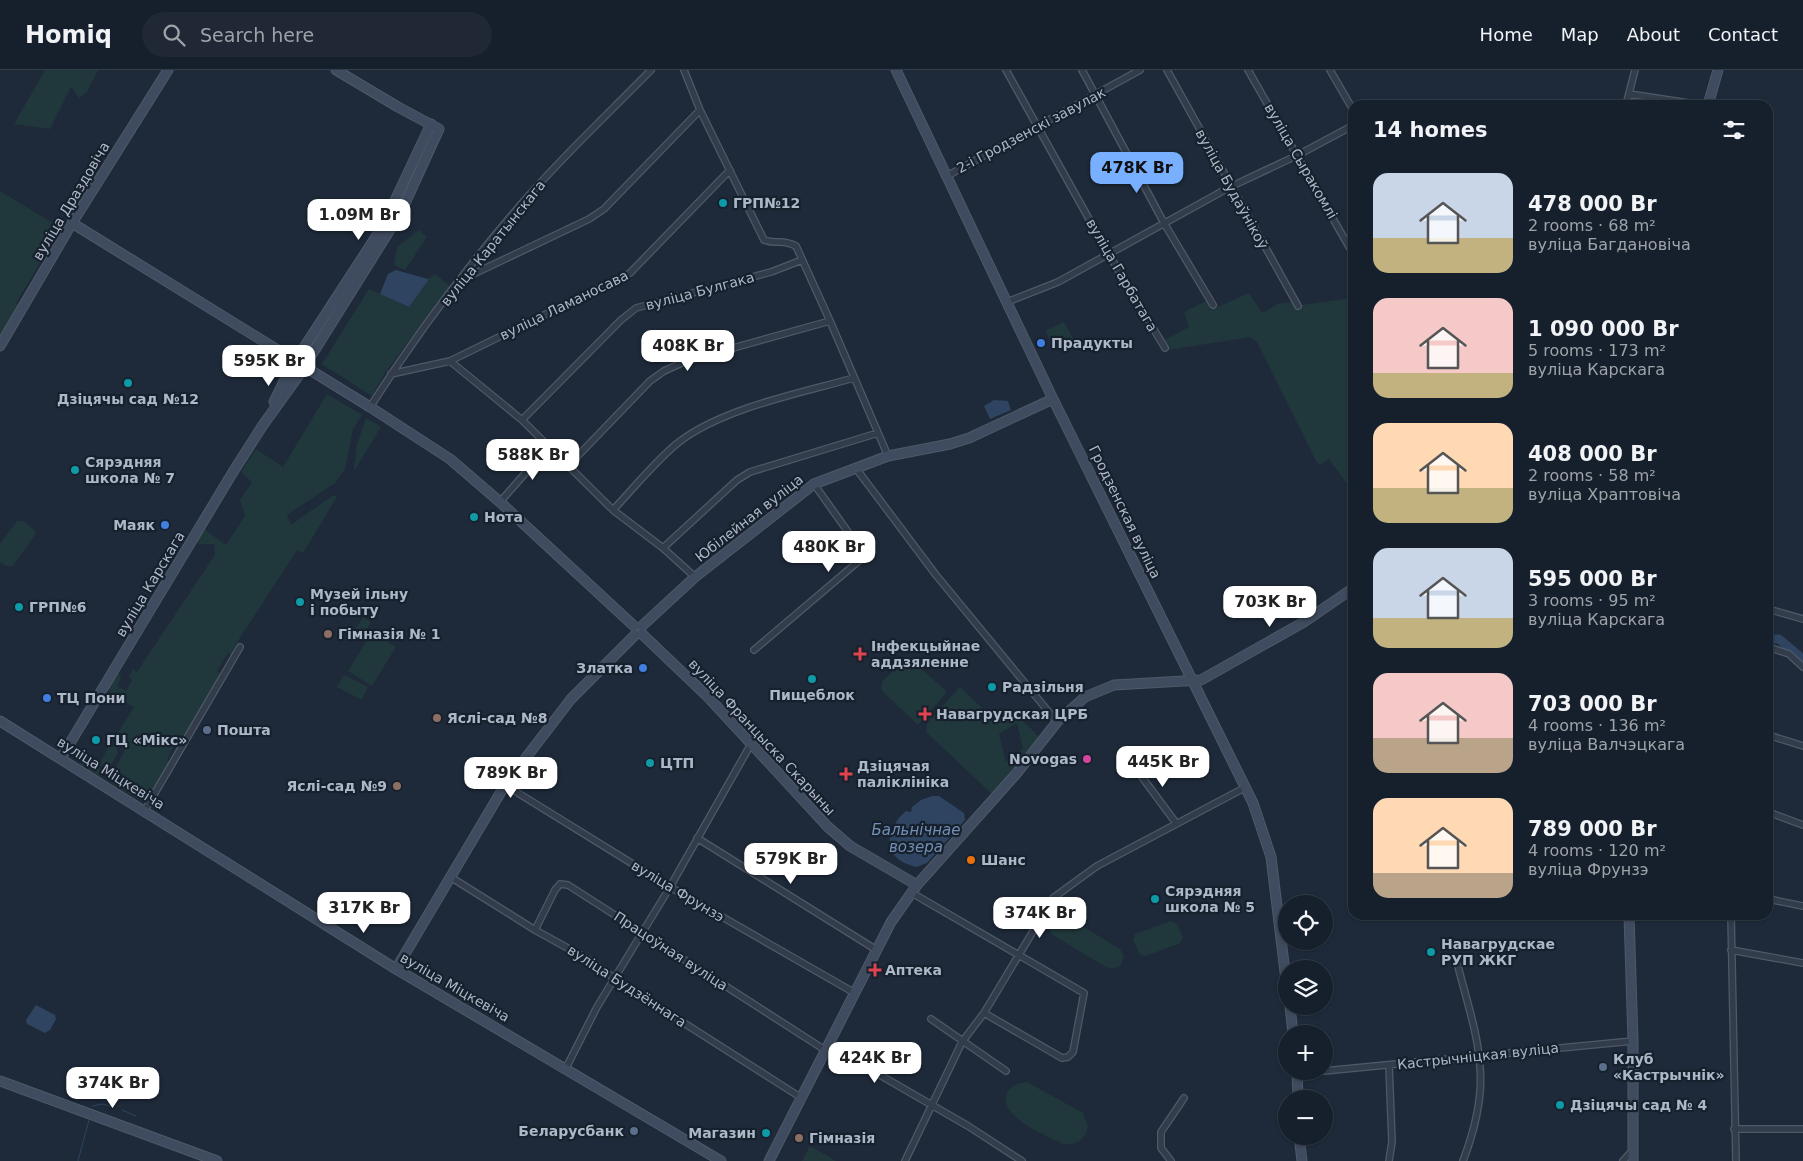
<!DOCTYPE html>
<html lang="en">
<head>
<meta charset="utf-8">
<style>
  body { margin:0; font-family:"DejaVu Sans",sans-serif; background:#1f2834; color:#f1f3f6; height:100vh; display:flex; flex-direction:column; font-size:19px; white-space:nowrap }
  * { box-sizing:border-box; margin:0 }
  p { font-size:16px; color:#9ea3a9 }
  .icon { flex:none; width:28px; height:28px; fill:none; stroke:currentColor; stroke-width:2; stroke-linecap:round; stroke-linejoin:round }
  .map { position:relative; flex:1; overflow:hidden }
  .sheet { position:absolute; left:1348px; top:30px; width:425px; height:820px; display:flex; flex-direction:column; background:#16202c; border-radius:15px; box-shadow:0 1px 4px #0004,0 0 0 1px #353e48 }
  .sheet>* { flex:none }
  .controls { position:absolute; left:1278px; top:825px; display:grid; gap:10px }
  .controls a { display:grid; place-items:center; width:55px; height:55px; border-radius:50%; background:#16202c; box-shadow:0 1px 4px #0004,0 0 0 1px #353e48; font-size:25px }
  .price { position:absolute; translate:-50% -42px; padding:0 11px; border-radius:10px; background:#fff; color:#222; font-size:16px; line-height:32px; filter:drop-shadow(0 1px 2px #0008) }
  .price::after { content:''; position:absolute; left:50%; top:30px; width:15px; height:11px; margin-left:-8px; background:inherit; clip-path:polygon(0 0,100% 0,50% 100%) }
  .price.current { background:#79afff; color:#111 }
  ul { padding:0; list-style:none }
  li { display:flex; align-items:center; gap:15px; height:125px; padding:0 25px }
  li span { display:grid; place-items:center; flex:none; width:140px; height:100px; border-radius:15px; color:#555 }
  li>.icon { margin-inline-start:auto }
  span .icon { width:60px; height:60px; fill:#fffc; stroke-width:1 }
  li b { font-size:21px }
  h2 { display:flex; justify-content:space-between; align-items:center; height:60px; padding:0 25px; font-size:21px }
  header { display:flex; align-items:center; gap:30px; box-sizing:border-box; height:70px; padding:0 25px; background:#16202c; border-bottom:1px solid #353e48 }
  header strong { font-size:24px }
  nav { display:flex; gap:28px; margin-inline-start:auto; font-size:18px }
  .search { width:350px; height:45px; background:#1f2834; display:flex; align-items:center; gap:12px; box-sizing:border-box; padding:0 18px; border-radius:28px; color:#9ea3a9; font-size:19px }
  .map>svg:first-child { display:block }
  .green { fill:#20383b; fill-rule:evenodd }
  .water { fill:#2e4461 }
  .lines { fill:none; stroke-linecap:round; stroke-linejoin:round }
  .stream { stroke:#2e4461; stroke-width:1 }
  .river { stroke:#2e4461; stroke-width:9 }
  .street-casing { stroke:#4f5a68; stroke-width:8 }
  .secondary-casing { stroke:#4f5a68; stroke-width:11 }
  .street { stroke:#323c4a; stroke-width:5.5 }
  .secondary { stroke:#3f4b5e; stroke-width:9 }
  .culture-dot { fill:#0f9aa8; stroke:#17212e; stroke-width:2 }
  .shop-dot { fill:#3f7fe0; stroke:#17212e; stroke-width:2 }
  .education-dot { fill:#8d6e63; stroke:#17212e; stroke-width:2 }
  .health-dot { fill:#e0444e; stroke:#17212e; stroke-width:2 }
  .service-dot { fill:#5c6f8a; stroke:#17212e; stroke-width:2 }
  .hotel-dot { fill:#d1479c; stroke:#17212e; stroke-width:2 }
  .food-dot { fill:#e8710a; stroke:#17212e; stroke-width:2 }
  .labels { text-anchor:middle; dominant-baseline:central; stroke-width:4.5; stroke-linejoin:round; paint-order:stroke }
  .street-label { font-size:14px; fill:#acb7c7; stroke:#17212e }
  .poi-label { font-size:14px; font-weight:bold; fill:#acb7c7; stroke:#17212e; text-anchor:start }
  .water-label { font-size:15px; font-style:italic; fill:#718eb2; stroke:#17212e }
</style>
</head>
<body>
<header>
<strong>Homiq</strong>
<div class="search"><svg class="icon" aria-label="search" viewBox="0 0 24 24"><circle cx="10" cy="10" r="6"/><path d="M15 15l6 6"/></svg>Search here</div>
<nav><a>Home</a><a>Map</a><a>About</a><a>Contact</a></nav>
</header>
<div class="map">
<svg width="1803" height="1091" viewBox="0 0 1803 1091">
  <rect width="100%" height="100%" fill="#1e2a3a"/>
  <path class="green" d="M45 0H98L87 22 79 28 71 17 50 59 14 54Z
    M0 121 61 158 16 233 20 237 0 270Z
    M419 160 427 167 405 200 394 195 397 177Z
    M435 204 450 216 387 300 372 326 322 294 369 219 409 237 428 211V209Z
    M1249 223 1262 243 1278 234 1293 232 1297 239 1302 235 1352 228V418H1350L1329 389 1320 395 1316 391 1257 272 1250 267 1168 280 1165 270 1189 257 1184 242 1206 231 1211 240Z
    M1064 252 1074 270 1055 280 1045 261Z
    M327 324 362 345 353 359 345 399 335 413 287 445 291 455 332 426 338 425 303 483 297 480 236 574 231 585 228 583 217 601 221 604 179 677 174 675 167 690 170 692 150 727 113 704 126 677 117 670 116 666 134 637 110 625 109 615 115 604 119 603 121 608 117 616 126 621 132 610 129 606 133 599 137 602 215 485 214 474H199L196 471 204 459 226 475 245 446 240 430 252 412 241 402 256 379 283 397Z
    M366 348 381 357 354 401 357 374Z
    M17 451H23L35 460V465L13 496H6L0 492V474Z
    M363 547 371 552 361 568 353 563Z
    M372 562 396 577 372 616 348 601Z
    M907 586 947 622 918 655 881 620 882 612Z
    M344 605 368 617 362 630 337 617Z
    M960 617 992 648 1003 649 1012 640 1039 667 992 724 926 662 927 653ZM1017 653 1023 679 1006 692 999 664Z
    M109 676 116 677 118 682 108 700 99 695Z
    M79 687 106 703 99 706 80 694Z
    M112 706 148 729 145 733 111 713Z
    M1056 845 1065 846 1120 879 1124 887 1120 896 1112 899 1106 897 1051 864 1048 853Z
    M1171 851 1177 854 1183 867 1180 873 1146 886 1140 885 1133 870 1135 864Z
    M1027 1012 1083 1043 1088 1057C1085 1070 1076 1076 1063 1074 1047 1065 997 1047 1007 1023 1011 1015 1018 1013 1027 1012Z
    M810 1076 836 1091H802Z"/>
  <path class="water" d="M396 200 428 209V211L409 237 380 224 388 204Z
    M994 330 1008 331 1011 340 990 349 984 336Z
    M932 726H939L964 743 965 750 927 793 916 797C909 795 900 792 895 786 882 773 894 750 906 741L911 742 912 737 921 730Z
    M36 935 55 945 56 949 50 960 45 963 27 954 26 950Z"/>
  <g class="lines">
    <path class="stream" d="M93 1036 102 1034 114 1037
      M122 1040 136 1046
      M78 1091 89 1050"/>
    <path class="river" d="M1768 569H1779L1803 589"/>
    <g class="street-casing">
      <path id="street" d="M684 0 700 40 764 170C777 175 781 168 796 176L830 251 888 386
        M1006 0 1108 183 1165 278
        M1082 0 1164 153 1213 235
        M1167 0 1298 236
        M1248 0 1352 182
        M1330 0 1352 38
        M1629 24 1702 35
        M1626 35 1635 0
        M947 106 1140 0
        M463 209 589 149 604 139 700 40
        M1007 232 1058 212 1230 117 1298 85 1352 56
        M450 291 522 350 613 440 663 478 695 507
        M391 304 450 291 630 203 730 100
        M370 337C416 265 468 195 524 131 564 85 609 43 651 0
        M522 350 621 250 636 238 771 202 802 190
        M569 395 650 311 664 301 686 291 830 251
        M855 397 936 505 1057 652
        M500 432 549 376
        M613 440C632 420 658 388 679 372 723 338 801 323 854 308
        M663 478 737 410 750 402 878 363
        M1768 539 1803 549
        M1768 577 1789 584 1803 597
        M754 580 860 490 863 483 814 414
        M1768 665 1803 676
        M1133 695 1176 753
        M505 715 670 817 853 922
        M145 740 240 577
        M1768 742 1803 755
        M697 768 875 879
        M452 808 535 860 591 891 615 909 800 1027
        M912 823 1084 923 1073 982 1068 987 1062 988 984 943
        M1768 829 1803 836
        M1731 845 1736 1091
        M535 860 555 820 560 814 568 815 825 980
        M1731 880 1803 893
        M1457 892C1465 926 1478 962 1480 997 1483 1029 1474 1062 1463 1091
        M931 949 1006 1001
        M828 975 968 1056 1022 1091
        M566 998 597 937 670 817 751 674
        M1324 1001 1633 971
        M1297 1004 1322 1001
        M1734 1059H1803
        M905 1091 962 972 984 943 1053 828 1097 796 1246 717
        M1171 1091 1161 1078V1062L1184 1028
        M1389 1091 1392 1072 1389 995
        M1623 1091 1633 1080"/>
    </g>
    <g class="secondary-casing">
      <path id="secondary" d="M896 0 1053 329 1253 733 1271 787 1286 910
        M1708 35 1718 0
        M72 153 370 337 450 389 500 432 634 556
        M0 276 72 153 168 0
        M274 332 290 299 383 156 431 54
        M642 556 695 507 814 414 888 386 950 374 969 368 1053 329
        M642 564 708 627 828 757 850 776 917 815
        M0 651 396 899 721 1091
        M61 688 233 402 263 355 299 305 401 142 439 59 398 37 336 0
        M1629 845 1633 971V1091
        M396 899 505 715 571 629 635 565
        M1290 936 1293 964
        M1297 1001 1298 1029
        M0 1011 217 1091
        M1299 1066 1302 1091
        M769 1091 891 852 917 815 1016 704 1057 652 1085 627 1114 615 1201 610 1304 552 1352 519"/>
    </g>
    <use href="#street" class="street"/>
    <use href="#secondary" class="secondary"/>
  </g>
  <g class="culture-dot">
    <circle cx="723" cy="133" r="5"/>
    <circle cx="128" cy="313" r="5"/>
    <circle cx="75" cy="400" r="5"/>
    <circle cx="474" cy="447" r="5"/>
    <circle cx="300" cy="532" r="5"/>
    <circle cx="19" cy="537" r="5"/>
    <circle cx="812" cy="609" r="5"/>
    <circle cx="992" cy="617" r="5"/>
    <circle cx="96" cy="670" r="5"/>
    <circle cx="650" cy="693" r="5"/>
    <circle cx="1155" cy="829" r="5"/>
    <circle cx="1431" cy="882" r="5"/>
    <circle cx="1560" cy="1035" r="5"/>
    <circle cx="766" cy="1063" r="5"/>
  </g>
  <g class="shop-dot">
    <circle cx="1041" cy="273" r="5"/>
    <circle cx="165" cy="455" r="5"/>
    <circle cx="643" cy="598" r="5"/>
    <circle cx="47" cy="628" r="5"/>
  </g>
  <g class="education-dot">
    <circle cx="328" cy="564" r="5"/>
    <circle cx="437" cy="648" r="5"/>
    <circle cx="397" cy="716" r="5"/>
    <circle cx="799" cy="1068" r="5"/>
  </g>
  <g class="health-dot">
    <path d="M857.5 576.5h5v5h5v5h-5v5h-5v-5h-5v-5h5z"/>
    <path d="M922.5 636.5h5v5h5v5h-5v5h-5v-5h-5v-5h5z"/>
    <path d="M843.5 696.5h5v5h5v5h-5v5h-5v-5h-5v-5h5z"/>
    <path d="M872.5 892.5h5v5h5v5h-5v5h-5v-5h-5v-5h5z"/>
  </g>
  <g class="service-dot">
    <circle cx="207" cy="660" r="5"/>
    <circle cx="1603" cy="997" r="5"/>
    <circle cx="634" cy="1061" r="5"/>
  </g>
  <circle class="hotel-dot" cx="1087" cy="689" r="5"/>
  <circle class="food-dot" cx="971" cy="790" r="5"/>
  <g class="labels">
    <g class="street-label">
      <text transform="translate(1031 60) rotate(-28)">2-і Гродзенскі завулак</text>
      <text transform="translate(1301 91) rotate(60)">вуліца Сыракомлі</text>
      <text transform="translate(1232 119) rotate(61)">вуліца Будаўнікоў</text>
      <text transform="translate(71 131) rotate(-59)">вуліца Драздовіча</text>
      <text transform="translate(493 173) rotate(-51)">вуліца Каратынскага</text>
      <text transform="translate(1122 205) rotate(60)">вуліца Гарбатага</text>
      <text transform="translate(700 221) rotate(-15)">вуліца Булгака</text>
      <text transform="translate(564 235) rotate(-26)">вуліца Ламаносава</text>
      <text transform="translate(1125 442) rotate(64)">Гродзенская вуліца</text>
      <text transform="translate(749 448) rotate(-38)">Юбілейная вуліца</text>
      <text transform="translate(150 514) rotate(-59)">вуліца Карскага</text>
      <text transform="translate(762 667) rotate(47)">вуліца Францыска Скарыны</text>
      <text transform="translate(111 703) rotate(32)">вуліца Міцкевіча</text>
      <text transform="translate(678 821) rotate(31)">вуліца Фрунзэ</text>
      <text transform="translate(671 881) rotate(33)">Працоўная вуліца</text>
      <text transform="translate(627 916) rotate(33)">вуліца Будзённага</text>
      <text transform="translate(455 917) rotate(30)">вуліца Міцкевіча</text>
      <text transform="translate(1478 986) rotate(-6)">Кастрычніцкая вуліца</text>
    </g>
    <g class="poi-label">
      <text x="733" y="133">ГРП№12</text>
      <text x="1051" y="273">Прадукты</text>
      <text x="128" y="329" text-anchor="middle">Дзіцячы сад №12</text>
      <text x="85" y="392">Сярэдняя<tspan x="85" dy="16">школа № 7</tspan></text>
      <text x="484" y="447">Нота</text>
      <text x="155" y="455" text-anchor="end">Маяк</text>
      <text x="310" y="524">Музей ільну<tspan x="310" dy="16">і побыту</tspan></text>
      <text x="29" y="537">ГРП№6</text>
      <text x="338" y="564">Гімназія № 1</text>
      <text x="871" y="576">Інфекцыйнае<tspan x="871" dy="16">аддзяленне</tspan></text>
      <text x="633" y="598" text-anchor="end">Златка</text>
      <text x="1002" y="617">Радзільня</text>
      <text x="812" y="625" text-anchor="middle">Пищеблок</text>
      <text x="57" y="628">ТЦ Пони</text>
      <text x="936" y="644">Навагрудская ЦРБ</text>
      <text x="447" y="648">Яслі-сад №8</text>
      <text x="217" y="660">Пошта</text>
      <text x="106" y="670">ГЦ «Мікс»</text>
      <text x="1077" y="689" text-anchor="end">Novogas</text>
      <text x="660" y="693">ЦТП</text>
      <text x="857" y="696">Дзіцячая<tspan x="857" dy="16">паліклініка</tspan></text>
      <text x="387" y="716" text-anchor="end">Яслі-сад №9</text>
      <text x="981" y="790">Шанс</text>
      <text x="1165" y="821">Сярэдняя<tspan x="1165" dy="16">школа № 5</tspan></text>
      <text x="1441" y="874">Навагрудскае<tspan x="1441" dy="16">РУП ЖКГ</tspan></text>
      <text x="885" y="900">Аптека</text>
      <text x="1613" y="989">Клуб<tspan x="1613" dy="16">«Кастрычнік»</tspan></text>
      <text x="1570" y="1035">Дзіцячы сад № 4</text>
      <text x="624" y="1061" text-anchor="end">Беларусбанк</text>
      <text x="756" y="1063" text-anchor="end">Магазин</text>
      <text x="809" y="1068">Гімназія</text>
    </g>
    <g class="water-label">
      <text x="916" y="760">Бальнічнае<tspan x="916" dy="17">возера</tspan></text>
    </g>
  </g>
</svg>
<div class="controls">
<a><svg class="icon" aria-label="locate" viewBox="0 0 24 24"><circle cx="12" cy="12" r="6"/><path d="M12 2v4M12 18v4M2 12h4M18 12h4"/></svg></a>
<a><svg class="icon" aria-label="layers" viewBox="0 0 24 24"><path d="M12 4l9 5-9 5-9-5zM3 14l9 5 9-5"/></svg></a>
<a>+</a>
<a>−</a>
</div>
<b class="price current" style="left:1137px;top:124px">478K Br</b>
<b class="price" style="left:359px;top:171px">1.09M Br</b>
<b class="price" style="left:688px;top:302px">408K Br</b>
<b class="price" style="left:269px;top:317px">595K Br</b>
<b class="price" style="left:533px;top:411px">588K Br</b>
<b class="price" style="left:829px;top:503px">480K Br</b>
<b class="price" style="left:1270px;top:558px">703K Br</b>
<b class="price" style="left:1163px;top:718px">445K Br</b>
<b class="price" style="left:511px;top:729px">789K Br</b>
<b class="price" style="left:791px;top:815px">579K Br</b>
<b class="price" style="left:364px;top:864px">317K Br</b>
<b class="price" style="left:1040px;top:869px">374K Br</b>
<b class="price" style="left:875px;top:1014px">424K Br</b>
<b class="price" style="left:113px;top:1039px">374K Br</b>
<section class="sheet">
<h2>14 homes<svg class="icon" aria-label="filters" viewBox="0 0 24 24"><path d="M4 7h16M4 17h16"/><circle cx="9" cy="7" r="2"/><circle cx="15" cy="17" r="2"/></svg></h2>
<ul>
<li><span style="background:linear-gradient(#c9d6e8 65%,#c2b280 0)"><svg class="icon" aria-label="home" viewBox="0 0 24 24"><path d="M3 11l9-7 9 7M6 9v11h12V9"/></svg></span><div><b>478 000 Br</b><p>2 rooms · 68 m²</p><p>вуліца Багдановіча</p></div></li>
<li><span style="background:linear-gradient(#f6c9c9 75%,#c2b280 0)"><svg class="icon" aria-label="home" viewBox="0 0 24 24"><path d="M3 11l9-7 9 7M6 9v11h12V9"/></svg></span><div><b>1 090 000 Br</b><p>5 rooms · 173 m²</p><p>вуліца Карскага</p></div></li>
<li><span style="background:linear-gradient(#ffd9b3 65%,#c2b280 0)"><svg class="icon" aria-label="home" viewBox="0 0 24 24"><path d="M3 11l9-7 9 7M6 9v11h12V9"/></svg></span><div><b>408 000 Br</b><p>2 rooms · 58 m²</p><p>вуліца Храптовіча</p></div></li>
<li><span style="background:linear-gradient(#c9d6e8 70%,#c2b280 0)"><svg class="icon" aria-label="home" viewBox="0 0 24 24"><path d="M3 11l9-7 9 7M6 9v11h12V9"/></svg></span><div><b>595 000 Br</b><p>3 rooms · 95 m²</p><p>вуліца Карскага</p></div></li>
<li><span style="background:linear-gradient(#f6c9c9 65%,#b9a48a 0)"><svg class="icon" aria-label="home" viewBox="0 0 24 24"><path d="M3 11l9-7 9 7M6 9v11h12V9"/></svg></span><div><b>703 000 Br</b><p>4 rooms · 136 m²</p><p>вуліца Валчэцкага</p></div></li>
<li><span style="background:linear-gradient(#ffd9b3 75%,#b9a48a 0)"><svg class="icon" aria-label="home" viewBox="0 0 24 24"><path d="M3 11l9-7 9 7M6 9v11h12V9"/></svg></span><div><b>789 000 Br</b><p>4 rooms · 120 m²</p><p>вуліца Фрунзэ</p></div></li>
</ul>
</section>
</div>
</body>
</html>
